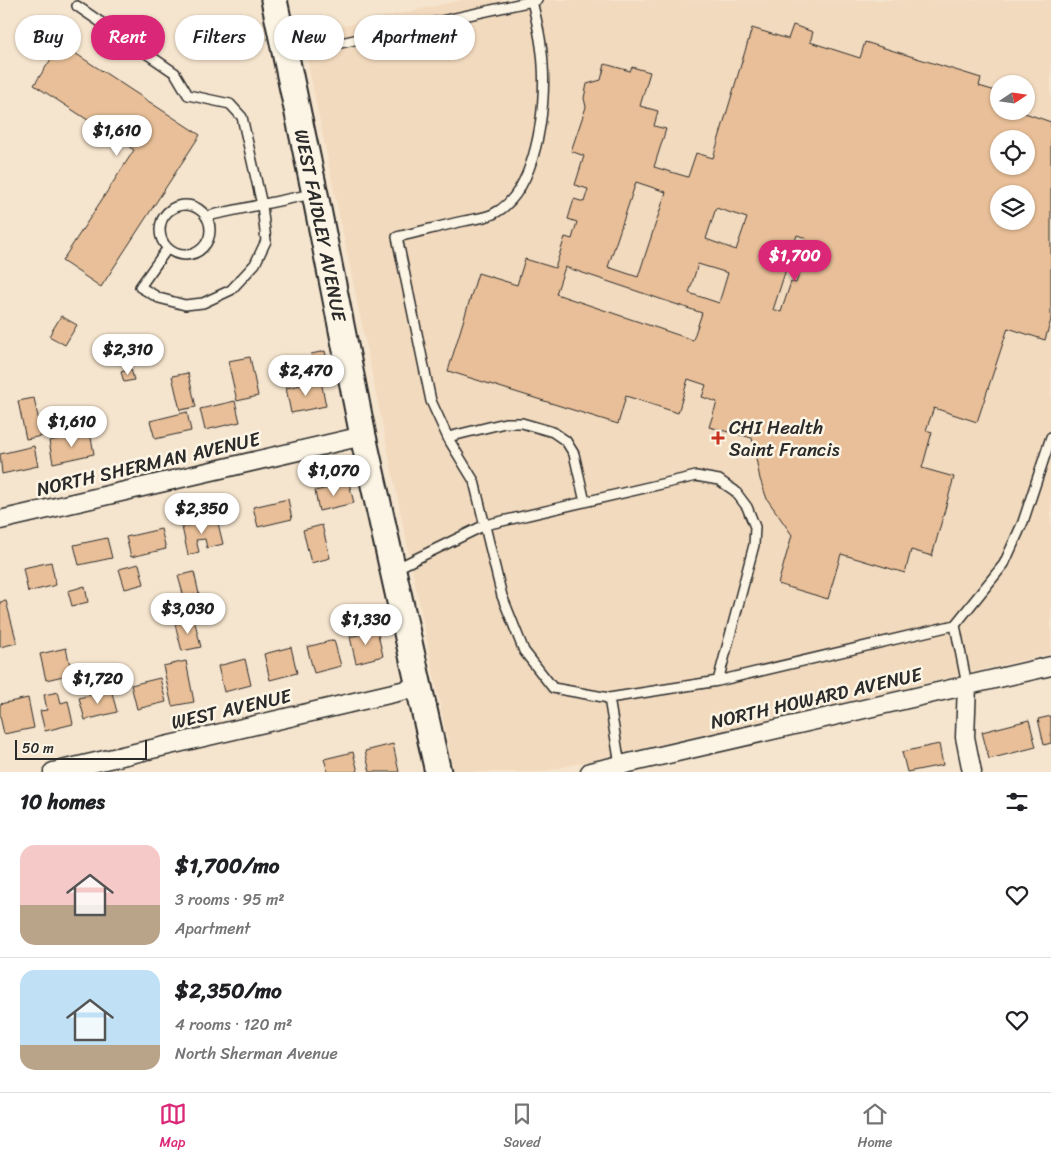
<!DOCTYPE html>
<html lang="en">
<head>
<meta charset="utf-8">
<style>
  body { margin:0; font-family:Sriracha,sans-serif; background:#f6f6f6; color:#202124; height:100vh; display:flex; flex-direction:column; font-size:19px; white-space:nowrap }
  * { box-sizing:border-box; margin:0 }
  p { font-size:16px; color:#757577 }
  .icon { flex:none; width:28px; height:28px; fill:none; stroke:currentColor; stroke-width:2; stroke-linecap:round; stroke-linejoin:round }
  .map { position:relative; height:772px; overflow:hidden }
  .drawer { display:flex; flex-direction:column; background:#fff; flex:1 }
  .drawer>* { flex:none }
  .top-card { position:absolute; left:15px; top:15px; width:500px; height:45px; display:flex; gap:10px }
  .needle { width:32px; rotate:77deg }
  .controls { position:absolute; left:990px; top:75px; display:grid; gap:10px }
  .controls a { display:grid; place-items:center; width:45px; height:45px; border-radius:50%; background:#fff; box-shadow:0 1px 4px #0004; font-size:25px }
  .scale { position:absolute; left:15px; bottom:12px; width:132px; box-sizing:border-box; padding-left:5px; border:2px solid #2b2b2b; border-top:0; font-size:14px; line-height:18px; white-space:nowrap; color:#2b2b2b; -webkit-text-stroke:4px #fcf5e5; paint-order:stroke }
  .price { position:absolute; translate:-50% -42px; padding:0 11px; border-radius:18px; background:#fff; color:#222; font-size:16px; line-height:32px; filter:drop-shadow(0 1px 2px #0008) }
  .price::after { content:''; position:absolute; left:50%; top:30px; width:15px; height:11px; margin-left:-8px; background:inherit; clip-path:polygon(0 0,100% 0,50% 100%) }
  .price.current { background:#db2777; color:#fff }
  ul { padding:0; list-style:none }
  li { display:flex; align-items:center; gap:15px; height:125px; padding:0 20px }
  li+li { border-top:1px solid #e0e0e0 }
  li span { display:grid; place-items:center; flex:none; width:140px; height:100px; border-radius:15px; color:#555 }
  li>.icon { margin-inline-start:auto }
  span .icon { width:60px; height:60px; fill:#fffc; stroke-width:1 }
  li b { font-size:21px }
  h2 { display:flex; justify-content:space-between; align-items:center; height:60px; padding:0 20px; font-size:21px }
  .pill { padding:0 18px; border-radius:22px; background:#fff; box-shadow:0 1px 4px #0004; font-size:18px; line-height:45px }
  .pill.current { background:#db2777; color:#fff }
  .menu { display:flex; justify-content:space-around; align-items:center; height:70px; border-top:1px solid #e0e0e0; background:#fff; font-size:14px; color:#757577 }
  .menu a { display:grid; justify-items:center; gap:2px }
  .menu .current { color:#db2777 }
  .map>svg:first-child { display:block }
  .built { fill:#f2dabe; fill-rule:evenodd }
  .building { fill:#e8bf98; stroke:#2b2b2b; fill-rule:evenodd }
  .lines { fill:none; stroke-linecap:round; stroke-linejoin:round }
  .lane-casing { stroke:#2b2b2b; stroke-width:12 }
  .street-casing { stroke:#2b2b2b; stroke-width:21 }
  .secondary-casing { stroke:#2b2b2b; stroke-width:29 }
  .lane { stroke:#fcf5e5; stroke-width:9 }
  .street { stroke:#fcf5e5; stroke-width:18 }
  .secondary { stroke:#fcf5e5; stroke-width:25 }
  .poi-dot { fill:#c8321e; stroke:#fcf5e5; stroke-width:2 }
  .labels { text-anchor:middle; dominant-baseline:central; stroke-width:5; stroke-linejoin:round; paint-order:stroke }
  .street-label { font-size:19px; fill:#2b2b2b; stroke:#fcf5e5 }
  .poi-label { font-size:19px; fill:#2b2b2b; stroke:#fcf5e5; text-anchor:start }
</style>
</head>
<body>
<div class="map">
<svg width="1051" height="772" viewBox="0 0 1051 772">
  <rect width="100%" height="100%" fill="#f6e5ce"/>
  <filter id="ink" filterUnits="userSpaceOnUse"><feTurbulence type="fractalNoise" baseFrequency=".02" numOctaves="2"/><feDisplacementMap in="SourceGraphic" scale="10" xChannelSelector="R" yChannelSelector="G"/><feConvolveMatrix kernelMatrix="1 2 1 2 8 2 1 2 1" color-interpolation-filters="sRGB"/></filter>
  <g filter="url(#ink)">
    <path class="built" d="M462 0H1051V654L541 772H454L302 35ZM999 84H1026V111H999ZM999 139H1026V166H999ZM999 194H1026V221H999Z"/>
    <path class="building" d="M793 25 813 32 810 42 860 58 865 42 981 78 979 86 999 92V111H1019L1051 122V320L1045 340 1008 328 977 422 934 408 926 430 932 432 922 468 954 477 932 556 911 550 905 573 841 554 828 599 778 584 792 535 767 499 760 479 752 438 709 427 717 402 702 397 706 385 688 379 678 413 626 396 618 424 448 371 478 273 517 285 525 259 555 268 565 237 572 239 577 222 568 219 574 199 584 202 588 189 575 185 584 156 571 151 586 107 584 98 587 84 601 80 605 64 630 71 632 67 650 72 640 106 658 111 654 126 666 129 654 167 688 177 696 153 713 158 752 28 788 39ZM999 139H1026V166H999ZM636 182 666 192 638 277 608 267ZM999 194H1026V221H999ZM716 208 747 218 736 250 706 239ZM797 235 806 238 802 251 805 256 796 283 791 282 781 312 773 310ZM698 264 728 273 719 303 689 293ZM565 267 702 313 693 340 556 294Z
      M61 44 200 135 101 287 62 261 134 150 34 85Z
      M61 316 77 325 65 345 49 336Z
      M325 351 330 372 316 376 311 354Z
      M250 357 258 396 237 401 228 361Z
      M131 369 134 380 124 382 121 372Z
      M188 373 196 407 180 410 172 376Z
      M321 381 326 406 291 413 286 388Z
      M34 398 42 436 26 439 18 401Z
      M235 401 240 422 205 430 200 409Z
      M187 412 191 431 155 439 150 421Z
      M90 432 94 454 53 463 49 441Z
      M34 446 38 466 2 474 0 454Z
      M349 483 354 503 319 511 315 491Z
      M288 499 292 519 258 527 253 507Z
      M217 519 223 544 207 548 205 539 196 540 199 552 188 555 182 527Z
      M322 525 330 558 311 563 303 530Z
      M161 529 166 549 131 557 126 537Z
      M107 538 112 558 79 565 74 545Z
      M51 562 56 585 28 592 23 568Z
      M139 564 144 584 125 589 119 569Z
      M194 572 199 594 184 597 178 576Z
      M85 586 88 602 72 606 68 591Z
      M6 601 17 643 0 647V602Z
      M194 619 201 647 182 651 175 624Z
      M377 630 383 656 356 663 350 637Z
      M334 640 341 666 314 673 307 647Z
      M291 647 297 673 270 680 264 654Z
      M66 648 72 674 46 680 40 654Z
      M245 659 251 685 224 692 218 666Z
      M186 661 194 702 172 706 163 666Z
      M160 678 166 702 137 709 131 685Z
      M111 689 117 712 85 720 79 698Z
      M58 692 61 703 68 701 73 724 45 731 40 711 47 710 44 695Z
      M28 698 34 728 4 734 0 716V704Z
      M1051 716V743L1044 745 1038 719Z
      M1029 720 1036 747 989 759 982 732Z
      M393 744 399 772H370L365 751Z
      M939 744 943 765 907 772 902 752Z
      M353 752 358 772H328L324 759Z"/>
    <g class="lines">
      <g class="lane-casing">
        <path id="lane" d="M532 1C537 22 542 43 543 65 546 107 537 193 493 214 485 218 473 219 464 221 441 226 419 232 397 237L431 401 449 440 474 481 502 596 524 651 553 688 609 698 718 681 955 625
          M77 6 175 73 188 95 230 104 242 117 262 205 266 241 255 264 231 290 203 303 185 305 159 298 140 287 167 249
          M286 55 537 0
          M160 230a25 25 0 1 1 50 0a25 25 0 1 1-50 0Z
          M207 216 312 194
          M448 437 505 423H522L553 432 566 441 574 454 585 502
          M395 569 485 525 696 476 719 480 735 491 747 507 755 527 754 545 718 681
          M967 685 955 625 1004 564 1023 522 1051 437
          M609 698 620 765"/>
      </g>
      <g class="street-casing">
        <path id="street" d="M0 520 363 436
          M967 685 965 737 972 772
          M53 772 419 687
          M590 772 1051 666"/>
      </g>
      <g class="secondary-casing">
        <g id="secondary">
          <path id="s1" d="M274 0 315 194 363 436 438 772"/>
        </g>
      </g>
      <use href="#lane" class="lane"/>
      <use href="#street" class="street"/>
      <use href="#secondary" class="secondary"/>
    </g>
  </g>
  <path class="poi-dot" d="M715.5 430.5h5v5h5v5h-5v5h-5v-5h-5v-5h5z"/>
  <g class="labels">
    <g class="street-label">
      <text stroke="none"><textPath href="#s1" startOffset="230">WEST FAIDLEY AVENUE</textPath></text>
      <text transform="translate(148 464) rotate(-13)">NORTH SHERMAN AVENUE</text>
      <text transform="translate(816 698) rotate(-13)">NORTH HOWARD AVENUE</text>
      <text transform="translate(231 709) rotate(-13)">WEST AVENUE</text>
    </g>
    <g class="poi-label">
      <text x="729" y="427">CHI Health<tspan x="729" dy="22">Saint Francis</tspan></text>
    </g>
  </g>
</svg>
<div class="controls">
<a><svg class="needle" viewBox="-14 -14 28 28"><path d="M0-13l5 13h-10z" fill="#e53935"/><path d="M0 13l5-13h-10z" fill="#757577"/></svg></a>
<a><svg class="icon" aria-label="locate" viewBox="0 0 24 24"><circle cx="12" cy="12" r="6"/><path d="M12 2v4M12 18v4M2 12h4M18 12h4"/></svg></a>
<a><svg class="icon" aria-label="layers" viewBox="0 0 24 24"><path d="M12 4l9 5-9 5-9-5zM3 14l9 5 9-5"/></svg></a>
</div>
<div class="scale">50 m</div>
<b class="price" style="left:117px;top:157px">$1,610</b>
<b class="price current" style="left:795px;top:282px">$1,700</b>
<b class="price" style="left:128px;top:376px">$2,310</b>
<b class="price" style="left:306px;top:397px">$2,470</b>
<b class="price" style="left:72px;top:448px">$1,610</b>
<b class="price" style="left:334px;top:497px">$1,070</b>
<b class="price" style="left:202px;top:535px">$2,350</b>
<b class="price" style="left:188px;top:635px">$3,030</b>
<b class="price" style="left:366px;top:646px">$1,330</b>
<b class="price" style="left:98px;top:705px">$1,720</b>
<div class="top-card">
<a class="pill">Buy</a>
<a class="pill current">Rent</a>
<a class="pill">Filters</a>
<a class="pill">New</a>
<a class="pill">Apartment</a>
</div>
</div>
<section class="drawer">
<h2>10 homes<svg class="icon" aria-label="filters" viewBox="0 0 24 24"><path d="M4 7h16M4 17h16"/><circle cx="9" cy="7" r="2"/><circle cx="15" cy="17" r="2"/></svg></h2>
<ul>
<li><span style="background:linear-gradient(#f6c9c9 60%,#b9a48a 0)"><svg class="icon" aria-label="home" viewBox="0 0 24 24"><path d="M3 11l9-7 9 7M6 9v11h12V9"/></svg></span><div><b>$1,700/mo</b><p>3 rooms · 95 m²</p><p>Apartment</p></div><svg class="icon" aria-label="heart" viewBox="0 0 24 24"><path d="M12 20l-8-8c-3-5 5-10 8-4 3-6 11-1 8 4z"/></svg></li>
<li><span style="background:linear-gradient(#bfe0f5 75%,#b9a48a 0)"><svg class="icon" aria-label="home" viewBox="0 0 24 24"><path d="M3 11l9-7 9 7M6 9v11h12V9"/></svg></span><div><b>$2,350/mo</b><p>4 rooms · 120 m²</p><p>North Sherman Avenue</p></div><svg class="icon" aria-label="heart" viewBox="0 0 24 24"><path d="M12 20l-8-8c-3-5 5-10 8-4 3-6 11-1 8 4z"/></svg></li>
</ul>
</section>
<nav class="menu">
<a class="current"><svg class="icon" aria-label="map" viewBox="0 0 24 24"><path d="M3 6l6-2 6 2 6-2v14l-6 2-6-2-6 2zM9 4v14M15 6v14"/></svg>Map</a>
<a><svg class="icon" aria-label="saved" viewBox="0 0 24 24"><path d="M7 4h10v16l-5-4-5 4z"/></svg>Saved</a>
<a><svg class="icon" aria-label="home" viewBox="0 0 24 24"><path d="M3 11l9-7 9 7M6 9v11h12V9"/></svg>Home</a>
</nav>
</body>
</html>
